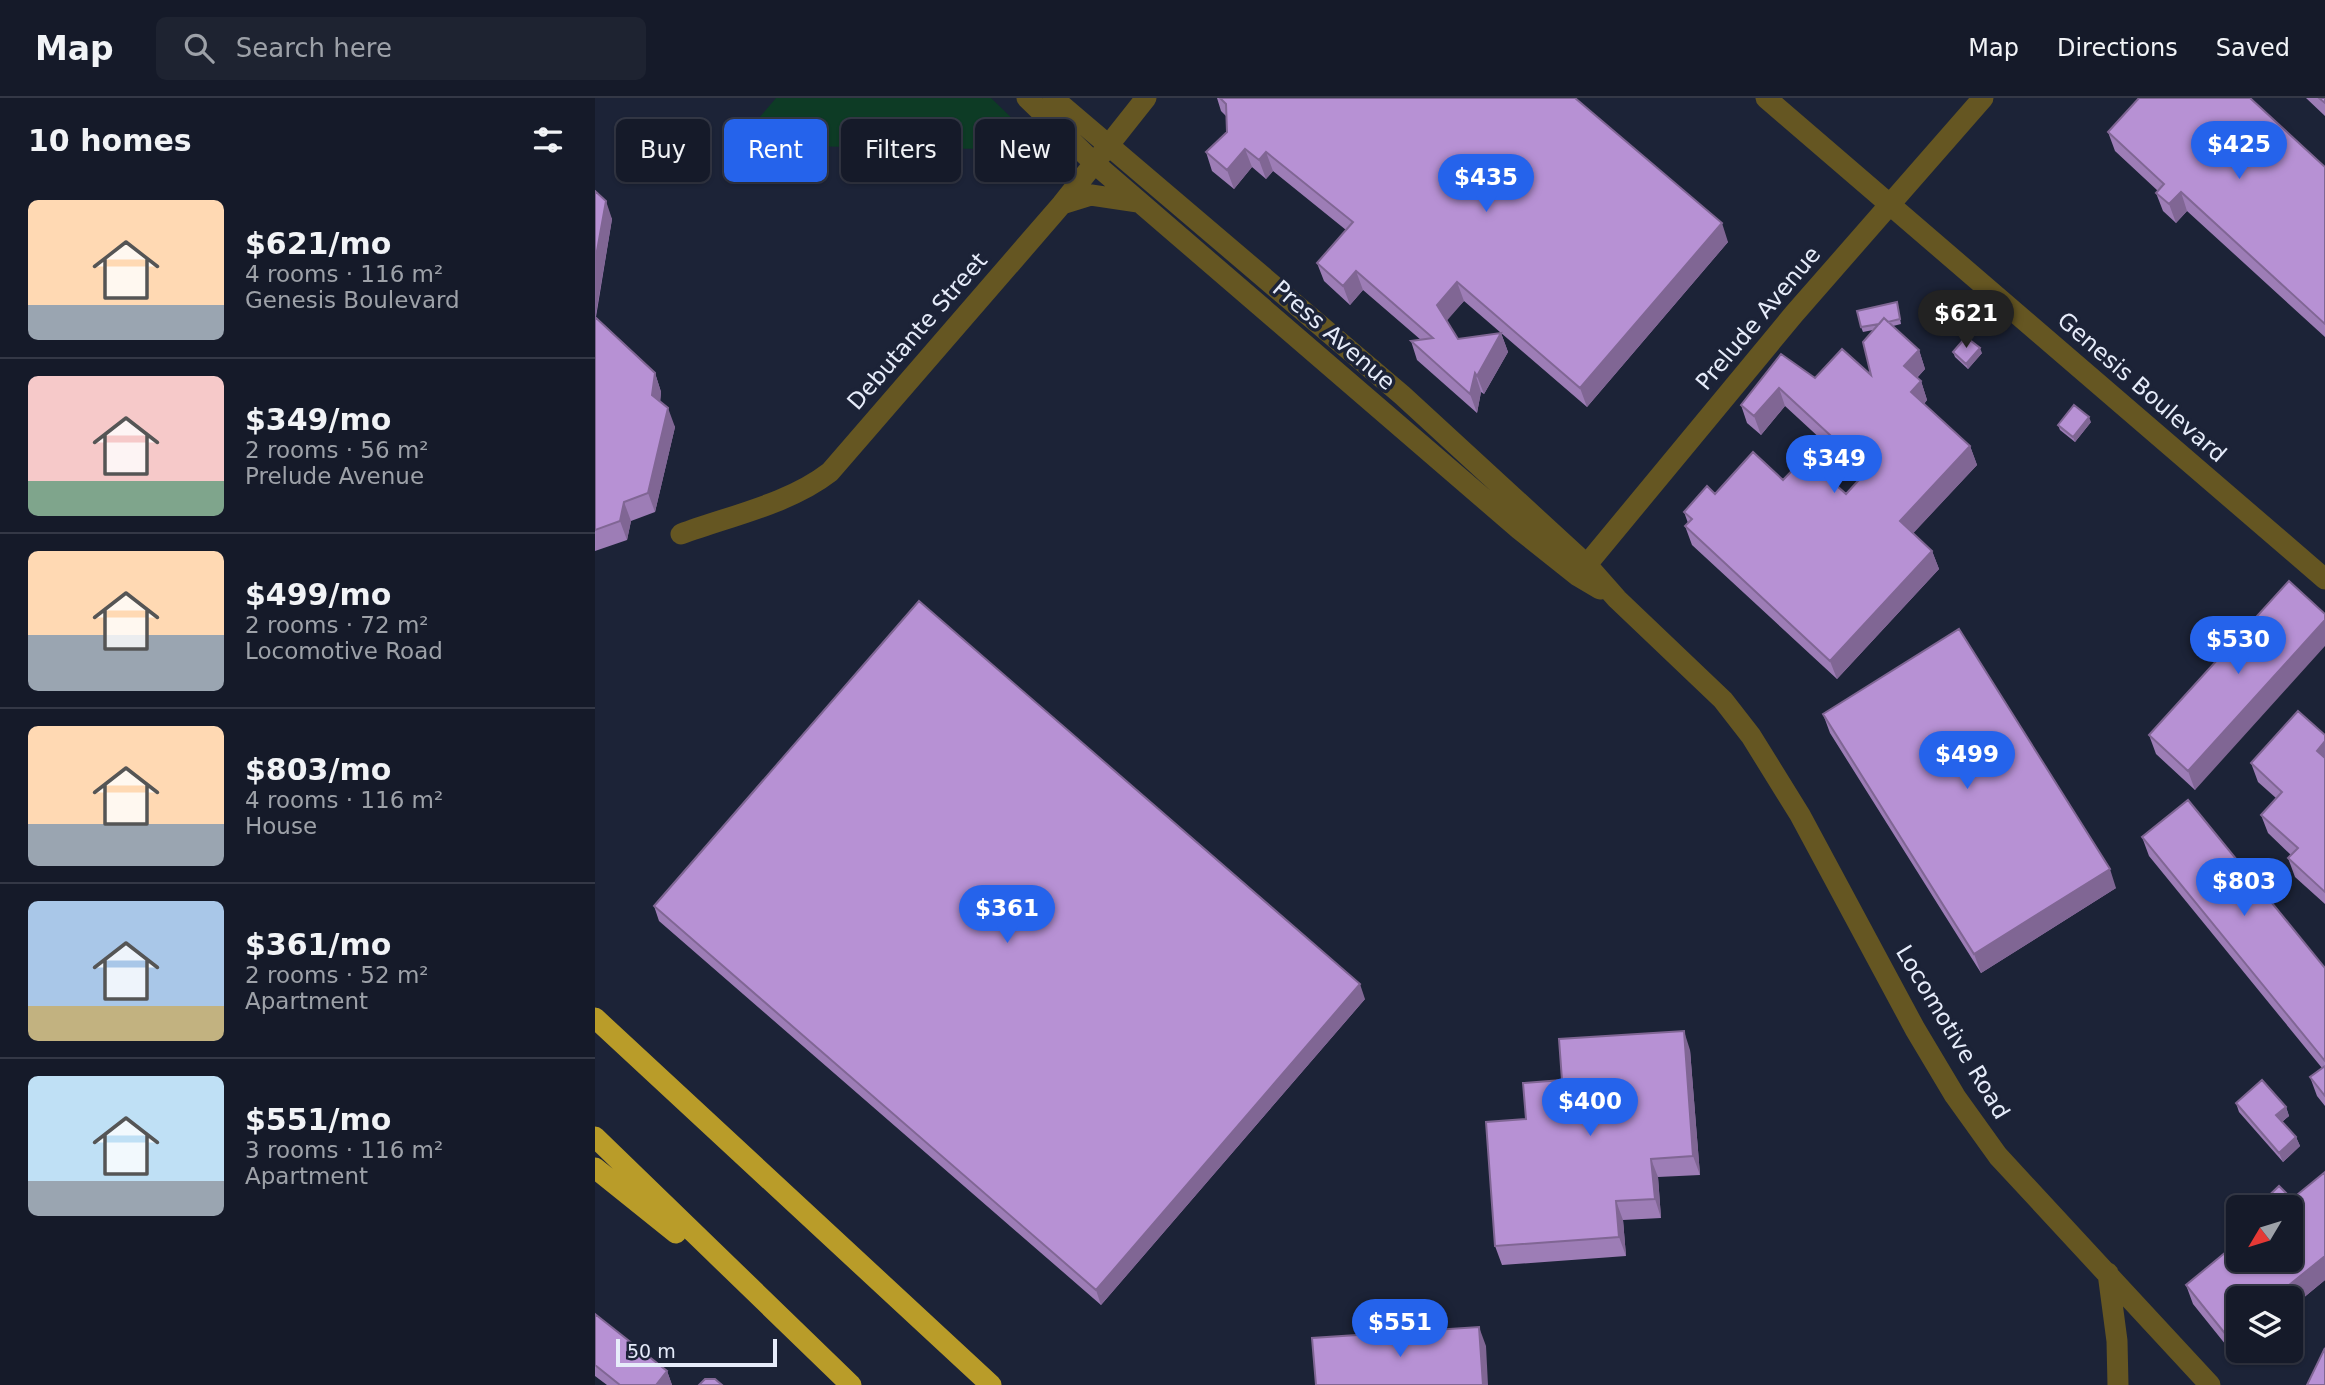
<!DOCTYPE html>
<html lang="en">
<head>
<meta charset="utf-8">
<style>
  body { margin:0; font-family:"DejaVu Sans",sans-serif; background:#1e2331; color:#f1f3f6; height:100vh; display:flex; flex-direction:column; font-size:26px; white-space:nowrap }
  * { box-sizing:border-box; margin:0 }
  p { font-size:23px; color:#9da1a8 }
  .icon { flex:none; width:38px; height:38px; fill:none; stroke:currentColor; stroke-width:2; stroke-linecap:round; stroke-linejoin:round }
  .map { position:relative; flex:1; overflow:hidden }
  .details { display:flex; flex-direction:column; background:#151a29; width:595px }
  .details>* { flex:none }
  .banner { position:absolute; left:21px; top:21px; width:665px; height:63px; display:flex; gap:14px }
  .needle { width:46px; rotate:232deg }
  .buttons { position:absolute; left:1631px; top:1097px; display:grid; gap:14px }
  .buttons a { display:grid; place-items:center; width:77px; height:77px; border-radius:10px; background:#151a29; box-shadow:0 2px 5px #0004,0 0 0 2px #343846; font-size:35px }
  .scale { position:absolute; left:21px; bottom:18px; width:161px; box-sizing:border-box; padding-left:7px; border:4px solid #e6ecfa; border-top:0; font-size:19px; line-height:24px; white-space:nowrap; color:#e6ecfa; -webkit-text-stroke:5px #1c2337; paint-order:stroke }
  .price { position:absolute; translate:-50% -60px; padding:0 16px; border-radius:24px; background:#2563eb; color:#fff; font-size:23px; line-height:46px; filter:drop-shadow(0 2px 4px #0008) }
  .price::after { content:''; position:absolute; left:50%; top:42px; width:21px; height:16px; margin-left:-10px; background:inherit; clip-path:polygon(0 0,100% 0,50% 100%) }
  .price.on { background:#222; color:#fff }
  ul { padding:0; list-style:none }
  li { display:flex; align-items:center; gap:21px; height:175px; padding:0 28px }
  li+li { border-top:2px solid #343846 }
  li span { display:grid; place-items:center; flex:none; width:196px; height:140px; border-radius:10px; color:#555 }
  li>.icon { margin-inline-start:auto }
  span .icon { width:84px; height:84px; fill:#fffc; stroke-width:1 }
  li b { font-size:30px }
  h2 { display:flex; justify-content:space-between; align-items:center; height:84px; padding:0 28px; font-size:30px }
  .pill { padding:0 24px; border-radius:10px; background:#151a29; box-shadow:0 2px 5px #0004,0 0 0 2px #343846; font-size:24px; line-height:63px }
  .pill.on { background:#2563eb; color:#fff }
  header { display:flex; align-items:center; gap:42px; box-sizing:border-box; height:98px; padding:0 35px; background:#151a29; border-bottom:2px solid #343846 }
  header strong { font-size:33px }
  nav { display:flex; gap:38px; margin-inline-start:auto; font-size:24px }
  .search { width:490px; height:63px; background:#1e2331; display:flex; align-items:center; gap:18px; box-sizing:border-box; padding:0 24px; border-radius:10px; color:#9da1a8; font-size:26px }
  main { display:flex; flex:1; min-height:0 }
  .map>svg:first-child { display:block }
  .green { fill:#0d3b25 }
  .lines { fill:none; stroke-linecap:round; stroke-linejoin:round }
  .minor { stroke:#655622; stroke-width:21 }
  .highway { stroke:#b99c29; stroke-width:21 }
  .wall { fill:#9d7db6 }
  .shaded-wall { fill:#806694 }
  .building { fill:#b791d4; stroke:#806694; stroke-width:2 }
  .labels { text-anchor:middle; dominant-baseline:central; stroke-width:7; stroke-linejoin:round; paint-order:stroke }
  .street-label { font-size:23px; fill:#e6ecfa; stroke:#1c2337 }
</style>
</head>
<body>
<header>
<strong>Map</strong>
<div class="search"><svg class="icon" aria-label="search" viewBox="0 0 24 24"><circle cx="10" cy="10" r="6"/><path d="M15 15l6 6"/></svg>Search here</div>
<nav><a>Map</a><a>Directions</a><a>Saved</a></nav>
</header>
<main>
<section class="details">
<h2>10 homes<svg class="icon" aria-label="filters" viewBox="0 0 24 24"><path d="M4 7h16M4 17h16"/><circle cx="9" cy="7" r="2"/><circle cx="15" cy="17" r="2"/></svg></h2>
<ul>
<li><span style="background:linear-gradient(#ffd9b3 75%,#9aa5b1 0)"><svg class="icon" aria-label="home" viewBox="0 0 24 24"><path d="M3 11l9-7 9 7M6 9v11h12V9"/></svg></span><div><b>$621/mo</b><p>4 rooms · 116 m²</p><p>Genesis Boulevard</p></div></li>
<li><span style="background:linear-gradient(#f6c9c9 75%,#7fa58c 0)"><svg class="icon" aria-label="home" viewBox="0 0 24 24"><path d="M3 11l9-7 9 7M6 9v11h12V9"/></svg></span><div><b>$349/mo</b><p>2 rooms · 56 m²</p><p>Prelude Avenue</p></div></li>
<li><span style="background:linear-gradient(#ffd9b3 60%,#9aa5b1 0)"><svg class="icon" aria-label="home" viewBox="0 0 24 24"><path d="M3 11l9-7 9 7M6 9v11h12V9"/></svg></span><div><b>$499/mo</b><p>2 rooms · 72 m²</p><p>Locomotive Road</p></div></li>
<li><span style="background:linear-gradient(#ffd9b3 70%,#9aa5b1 0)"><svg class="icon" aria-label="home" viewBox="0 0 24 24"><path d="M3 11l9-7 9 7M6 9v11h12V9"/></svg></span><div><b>$803/mo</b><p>4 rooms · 116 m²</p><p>House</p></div></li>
<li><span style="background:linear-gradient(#a9c7e8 75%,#c2b280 0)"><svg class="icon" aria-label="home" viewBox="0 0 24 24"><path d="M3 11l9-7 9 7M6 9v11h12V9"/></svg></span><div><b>$361/mo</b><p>2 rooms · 52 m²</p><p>Apartment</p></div></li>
<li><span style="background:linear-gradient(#bfe0f5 75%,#9aa5b1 0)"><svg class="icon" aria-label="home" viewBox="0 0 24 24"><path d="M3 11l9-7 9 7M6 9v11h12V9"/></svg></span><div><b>$551/mo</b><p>3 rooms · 116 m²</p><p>Apartment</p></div></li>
</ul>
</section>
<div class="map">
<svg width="1730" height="1287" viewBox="0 0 1730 1287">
  <rect width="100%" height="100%" fill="#1c2337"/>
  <path class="green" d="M181 0H396L450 52 141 47Z"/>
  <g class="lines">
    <path class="minor" d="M432 0 498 64 924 431 983 478 1005 491
      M458 0 807 297 992 467 1022 501 1128 602 1156 638 1205 717 1320 931 1360 998 1403 1058 1615 1287
      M1171 0 1730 481
      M467 106 496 97 543 104
      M86 436C134 418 194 406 235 374L467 106 551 0
      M984 476 1199 216 1388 0
      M1513 1175 1522 1243 1523 1287"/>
    <path class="highway" d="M0 920 396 1287
      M0 1039 256 1287
      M0 1070 81 1135"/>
  </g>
  <path class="wall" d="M622 0H980L1133 144 992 309 869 203 851 222 863 241 906 235 913 254 889 296 886 294 882 315 822 262 816 243 826 242 768 192 755 207 729 183 722 165 751 132 678 73 671 81 657 69 639 91 617 73 611 54 632 34 631 18 626 13Z
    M1711 0H1730V18Z
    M1513 34 1730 69V239L1592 113 1581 125 1568 113 1561 95 1563 93 1520 53Z
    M0 93 17 121 1 219 60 275 66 294 65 304 80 329 60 414 36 423 32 442 0 453Z
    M1302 204 1306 226 1298 228 1324 252 1330 271 1322 280 1326 283 1332 302 1329 306 1375 348 1382 367 1318 435 1337 453 1344 471 1242 581 1097 447 1090 428 1093 425 1089 414 1120 396 1188 382 1251 396 1267 379 1190 308 1166 337 1152 325 1146 307 1186 256 1220 280 1276 277 1278 232 1268 234 1266 229Z
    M1358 254 1387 255 1373 271 1360 259Z
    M1496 324 1480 344 1465 332 1463 327Z
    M1694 483 1600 692 1561 656 1554 637Z
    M1228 616 1521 790 1386 875 1235 635Z
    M1730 637V806L1700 779 1693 760 1696 757 1673 735 1666 717 1681 700 1663 684 1656 665Z
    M1547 739 1730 870V1008L1722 998 1715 979 1727 970 1554 758Z
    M59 808 770 901 506 1207 64 823Z
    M1095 952 1105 1077 1063 1079 1066 1120 1028 1122 1031 1158 907 1167 900 1148 931 1021 967 982Z
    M1641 1005 1691 1009 1694 1018 1687 1024 1701 1039 1705 1048 1688 1064 1644 1014Z
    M1730 1074V1182L1696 1210V1200H1643V1253L1639 1257 1598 1206 1591 1187 1696 1110H1664L1663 1108 1697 1101Z
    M0 1216 72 1273 77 1287H12L0 1278Z"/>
  <path class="shaded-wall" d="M650 51 657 69 639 91 632 72Z
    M671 54 678 73 671 81 664 62Z
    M1586 94 1592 113 1581 125 1574 106Z
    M11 103 17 121 0 222V164Z
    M1127 125 1133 144 992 309 985 290Z
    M761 173 768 192 755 207 748 188Z
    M862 184 869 203 849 226 842 207Z
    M906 235 913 254 889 296 882 278Z
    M1385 250 1387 255 1373 271 1371 266Z
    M1324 252 1330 271 1316 286 1309 268Z
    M60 275 66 294 64 316 57 297Z
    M880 275 886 294 882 315 875 296Z
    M1326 283 1332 302 1323 312 1316 294Z
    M1184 290 1190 308 1166 337 1159 318Z
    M73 310 80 329 60 414 53 395Z
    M1494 319 1496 324 1480 344 1478 339Z
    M1375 348 1382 367 1312 442 1305 423Z
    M29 404 36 423 32 442 25 423Z
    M1337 453 1344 471 1242 581 1235 563Z
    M1730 522V548L1600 692 1593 673Z
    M1730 643V670L1722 653Z
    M1515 771 1521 790 1386 875 1379 856Z
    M765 886 770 901 506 1207 501 1192Z
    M1089 933 1095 952 1105 1077 1098 1058Z
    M1691 1009 1694 1018 1684 1026 1681 1017Z
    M1701 1039 1705 1048 1688 1064 1684 1055Z
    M1056 1061 1063 1079 1066 1120 1060 1101Z
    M1021 1103 1028 1122 1031 1158 1024 1139Z
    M1730 1158V1182L1696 1210V1200H1678Z
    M884 1229 891 1248 893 1287H888Z
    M1643 1229V1253L1639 1257 1632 1238Z
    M72 1273 77 1287H61Z"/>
  <path class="building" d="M625 0H980L1127 125 985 290 862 184 842 207 863 241 906 235 882 278 880 275 875 296 816 243 838 240 761 173 748 188 722 165 758 124 671 54 664 62 650 51 632 72 611 54 632 34 631 6Z
    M1544 0H1655L1730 69V226L1586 94 1574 106 1561 95 1569 86 1513 34Z
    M1724 0H1730V5Z
    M0 93 11 103 0 164Z
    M1302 204 1305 221 1293 224 1289 220 1284 226 1266 229 1262 213Z
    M0 219 60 275 57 297 73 310 53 395 29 404 25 423 0 432Z
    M1289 220 1324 252 1309 268 1326 283 1316 294 1375 348 1305 423 1337 453 1235 563 1090 428 1097 421 1089 414 1112 388 1120 396 1158 354 1188 382 1210 359 1251 396 1273 372 1184 290 1159 318 1146 307 1186 256 1220 280 1247 251 1276 277 1268 244Z
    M1371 239 1385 250 1371 266 1358 254Z
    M1479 307 1494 319 1478 339 1463 327Z
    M1694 483 1730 516V522L1593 673 1554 637Z
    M324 503 765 886 501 1192 59 808Z
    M1364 531 1515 771 1379 856 1228 616Z
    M1703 613 1730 637V643L1722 653 1730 660V794L1693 760 1703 750 1666 717 1687 694 1656 665Z
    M1593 702 1730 870V963L1547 739Z
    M1089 933 1098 1058 1056 1061 1060 1101 1021 1103 1024 1139 900 1148 891 1024 931 1021 928 985 967 982 964 941Z
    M1730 968V998L1715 979Z
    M1667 982 1691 1009 1681 1017 1701 1039 1684 1055 1641 1005Z
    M1730 1074V1158L1678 1200H1643V1229L1632 1238 1591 1187 1643 1144V1162H1696V1110H1665L1663 1108 1684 1088 1697 1101Z
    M0 1216 72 1273 61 1287H25L0 1267Z
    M884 1229 888 1287H721L717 1240Z
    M1730 1250V1287H1712Z
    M110 1281H120L127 1287H104Z"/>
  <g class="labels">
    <g class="street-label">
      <text transform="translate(1163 220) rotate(-50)">Prelude Avenue</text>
      <text transform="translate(322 233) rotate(-49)">Debutante Street</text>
      <text transform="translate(739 237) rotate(41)">Press Avenue</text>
      <text transform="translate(1547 289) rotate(41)">Genesis Boulevard</text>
      <text transform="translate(1358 934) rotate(59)">Locomotive Road</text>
    </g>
  </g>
</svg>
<div class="buttons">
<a><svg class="needle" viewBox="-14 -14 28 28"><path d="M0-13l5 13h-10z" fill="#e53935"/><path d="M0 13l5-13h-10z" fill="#9da1a8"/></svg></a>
<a><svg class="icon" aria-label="layers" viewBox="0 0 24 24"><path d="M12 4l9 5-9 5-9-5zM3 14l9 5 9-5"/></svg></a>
</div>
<div class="scale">50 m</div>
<b class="price" style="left:1644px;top:83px">$425</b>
<b class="price" style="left:891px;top:116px">$435</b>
<b class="price on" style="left:1371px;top:252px">$621</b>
<b class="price" style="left:1239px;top:397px">$349</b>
<b class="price" style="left:1643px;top:578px">$530</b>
<b class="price" style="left:1372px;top:693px">$499</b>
<b class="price" style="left:1649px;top:820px">$803</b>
<b class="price" style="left:412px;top:847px">$361</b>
<b class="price" style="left:995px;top:1040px">$400</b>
<b class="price" style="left:805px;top:1261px">$551</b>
<div class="banner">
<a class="pill">Buy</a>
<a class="pill on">Rent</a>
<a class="pill">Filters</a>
<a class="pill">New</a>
</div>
</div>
</main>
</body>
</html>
